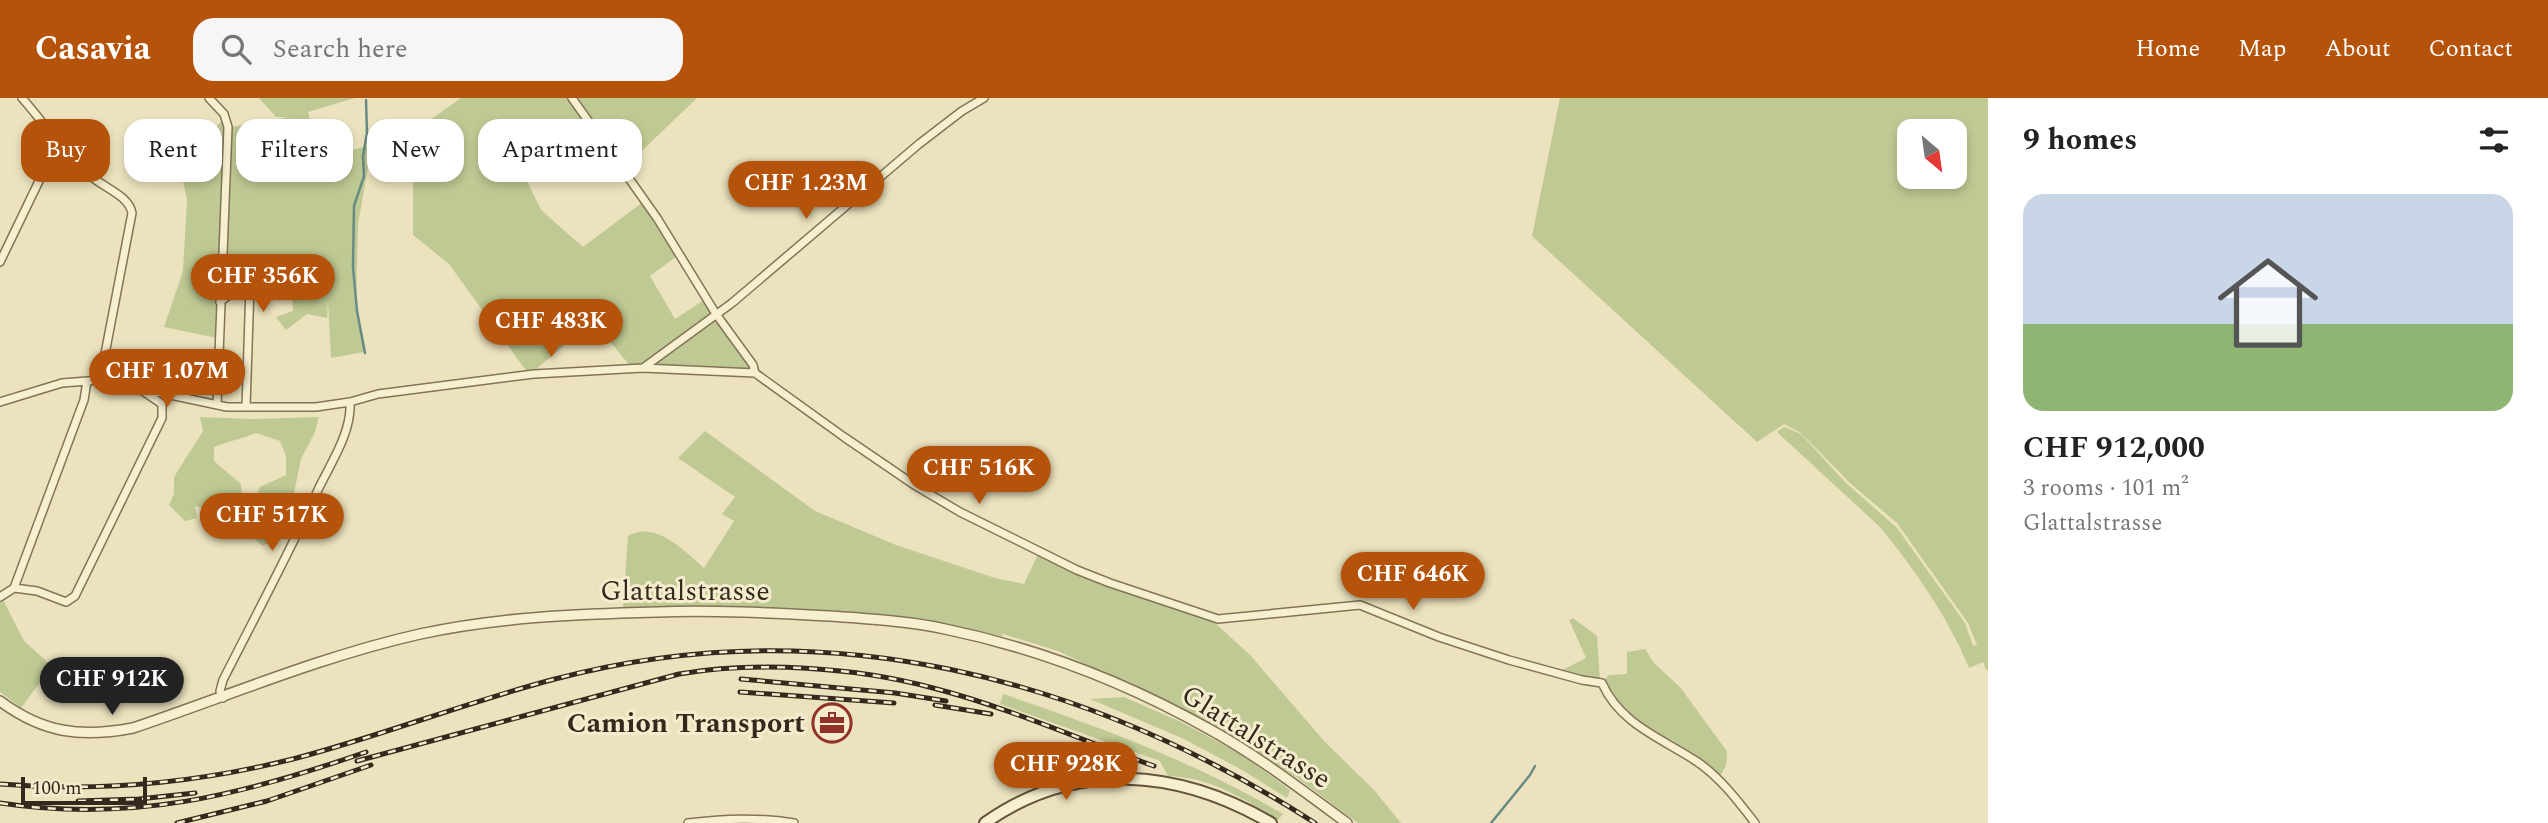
<!DOCTYPE html>
<html lang="en">
<head>
<meta charset="utf-8">
<style>
  body { margin:0; font-family:Spectral,serif; background:#f6f6f6; color:#222; height:100vh; display:flex; flex-direction:column; font-size:26px; white-space:nowrap }
  * { box-sizing:border-box; margin:0 }
  p { font-size:23px; color:#767676 }
  .icon { flex:none; width:38px; height:38px; fill:none; stroke:currentColor; stroke-width:2; stroke-linecap:round; stroke-linejoin:round }
  .map { position:relative; flex:1; overflow:hidden }
  .drawer { display:flex; flex-direction:column; background:#fff; width:560px }
  .drawer>* { flex:none }
  .banner { position:absolute; left:21px; top:21px; width:665px; height:63px; display:flex; gap:14px }
  .needle { width:46px; rotate:151deg }
  .controls { position:absolute; left:1897px; top:21px; display:grid; gap:14px }
  .controls a { display:grid; place-items:center; width:70px; height:70px; border-radius:14px; background:#fff; box-shadow:0 4px 10px #0003; font-size:35px }
  .scale { position:absolute; left:21px; bottom:18px; width:126px; box-sizing:border-box; padding-left:7px; border:4px solid #33291c; border-top:0; font-size:19px; line-height:24px; white-space:nowrap; color:#33291c; -webkit-text-stroke:5px #f4eccd; paint-order:stroke }
  .price { position:absolute; translate:-50% -60px; padding:0 16px; border-radius:24px; background:#b45309; color:#fff; font-size:23px; line-height:46px; filter:drop-shadow(0 2px 4px #0008) }
  .price::after { content:''; position:absolute; left:50%; top:42px; width:21px; height:16px; margin-left:-10px; background:inherit; clip-path:polygon(0 0,100% 0,50% 100%) }
  .price.active { background:#222; color:#fff }
  ul { padding:0; list-style:none }
  li { display:grid; align-content:center; gap:14px; height:371px; padding:0 35px }
  li+li { border-top:2px solid #e0e0e0 }
  li span { display:grid; place-items:center; height:217px; border-radius:21px; color:#555 }
  li>.icon { margin-inline-start:auto }
  span .icon { width:126px; height:126px; fill:#fffc; stroke-width:1 }
  li b { font-size:30px }
  h2 { display:flex; justify-content:space-between; align-items:center; height:84px; padding:0 35px; font-size:30px }
  .pill { padding:0 24px; border-radius:21px; background:#fff; box-shadow:0 4px 10px #0003; font-size:24px; line-height:63px }
  .pill.active { background:#b45309; color:#fff }
  header { display:flex; align-items:center; gap:42px; box-sizing:border-box; height:98px; padding:0 35px; background:#b45309; color:#fff }
  header strong { font-size:33px }
  nav { display:flex; gap:38px; margin-inline-start:auto; font-size:24px }
  .search { width:490px; height:63px; background:#f6f6f6; display:flex; align-items:center; gap:18px; box-sizing:border-box; padding:0 24px; border-radius:21px; color:#767676; font-size:26px }
  main { display:flex; flex:1; min-height:0 }
  .map>svg:first-child { display:block }
  .green { fill:#bec993; fill-rule:evenodd }
  .lines { fill:none; stroke-linecap:round; stroke-linejoin:round }
  .stream { stroke:#698b86; stroke-width:2.5 }
  .minor-casing { stroke:#847357; stroke-width:10 }
  .tertiary-casing { stroke:#847357; stroke-width:12 }
  .secondary-casing { stroke:#65543b; stroke-width:14 }
  .minor { stroke:#f7f0d0; stroke-width:7 }
  .tertiary { stroke:#f7f0d0; stroke-width:9 }
  .secondary { stroke:#f7f0d0; stroke-width:10 }
  .rail-casing { stroke:#33291c; stroke-width:5 }
  .rail { stroke:#f4eccd; stroke-width:2.5; stroke-dasharray:8; stroke-linecap:butt }
  .labels { text-anchor:middle; dominant-baseline:central; stroke-width:6; stroke-linejoin:round; paint-order:stroke }
  .street-label { font-size:28px; fill:#33291c; stroke:#f4eccd }
  .poi-label { font-size:28px; font-weight:bold; fill:#33291c; stroke:#f4eccd; text-anchor:end }
</style>
</head>
<body>
<header>
<strong>Casavia</strong>
<div class="search"><svg class="icon" aria-label="search" viewBox="0 0 24 24"><circle cx="10" cy="10" r="6"/><path d="M15 15l6 6"/></svg>Search here</div>
<nav><a>Home</a><a>Map</a><a>About</a><a>Contact</a></nav>
</header>
<main>
<div class="map">
<svg width="1988" height="725" viewBox="0 0 1988 725">
  <rect width="100%" height="100%" fill="#ece3be"/>
  <path class="green" d="M259 0H355L308 14 319 60 372 47 358 126 356 208 364 254 331 260 328 203 327 220 307 216 286 232 276 219 293 213 291 178 244 176 220 167 217 240 164 229 183 173 187 101 179 65 224 21 231 29 290 19H276Z
    M461 0H569L591 31 525 79 541 112 583 149 643 104 677 158 650 178 675 221 704 202 753 273 631 269 593 223 534 273 527 274 449 166 413 137V34Z
    M576 0H697L625 69Z
    M1560 0H1988V571L1986 572 1983 564 1969 570C1948 519 1915 472 1880 429L1777 334 1784 329 1801 336 1845 384 1897 430 1965 525 1973 548 1977 547 1968 525 1897 425 1850 385 1801 335 1784 326 1757 344 1532 138ZM1909 33H1955V79H1909Z
    M200 319 251 321 319 319 315 334 301 361 294 395 278 418 274 440 263 448 249 437 232 417 256 400 260 389 286 377V358L280 343 256 335C242 341 228 343 214 349V363L241 386 242 398 235 407 206 411 195 408 197 420 185 423 169 407 174 396V379L203 333Z
    M705 333 815 413 896 447 995 480 1024 486 1039 454 1212 522 1250 557 1324 643 1374 692 1401 725H1358L1296 679 1187 614 1058 553 1003 536 1002 539C877 511 751 508 623 510L628 438C655 422 685 453 704 470L734 423 722 416 735 399 678 360Z
    M3 502 24 543 52 568 21 610 0 594V503Z
    M1573 520 1597 538 1600 584 1558 574 1586 560 1569 522Z
    M1645 551 1654 565 1680 589 1726 652C1729 664 1725 670 1719 680L1626 617 1610 598 1604 582 1609 577 1627 576V554Z
    M1003 596C1100 629 1195 664 1283 716L1278 722C1240 699 1213 680 1168 678L1160 663 1000 606Z
    M1124 599 1181 624 1241 656 1290 692 1287 700 1242 672 1184 641 1090 601Z"/>
  <g class="lines">
    <path class="stream" d="M365 255 357 213 353 169 354 108 364 78 363 58 367 35 366 2
      M1491 725 1530 677 1535 668"/>
    <g class="minor-casing">
      <path id="minor" d="M22 0C45 26 65 57 92 79 105 90 129 98 132 115L100 282
        M209 0 224 16 228 29 217 307
        M572 0 657 120 716 216 753 267 755 275
        M0 164 53 54 60 46
        M220 204 239 189 250 188 246 309
        M643 270 732 205 919 46 962 13 984 0
        M0 304 62 285 100 282 227 309H316L350 304 378 296 534 276 643 270 755 275 844 339 916 388 960 414 1077 472 1110 485 1218 521 1360 507 1439 539 1509 562 1582 582 1602 585C1620 626 1661 640 1696 663 1719 678 1738 703 1755 725
        M14 490 37 493 66 504 75 498 162 320V306L143 293
        M14 490 84 302 87 283
        M0 499 14 490
        M223 600 220 593 223 582C255 519 288 457 317 394 330 366 352 335 350 304
        M688 725C724 721 758 719 794 725"/>
    </g>
    <g class="tertiary-casing">
      <path id="tertiary" d="M0 603C43 635 81 640 133 630 228 598 322 558 420 536 498 519 578 516 657 514 715 512 772 515 830 518 868 521 908 523 945 531 1037 550 1127 585 1209 631 1258 658 1302 692 1347 725"/>
    </g>
    <g class="secondary-casing">
      <path id="secondary" d="M985 725C1075 661 1179 671 1271 725"/>
    </g>
    <use href="#minor" class="minor"/>
    <use href="#tertiary" class="tertiary"/>
    <use href="#secondary" class="secondary"/>
    <g class="rail-casing">
      <path id="rail" d="M741 581 895 595 946 603
        M740 594 894 605
        M935 607 991 616
        M357 663 679 576C757 563 856 569 933 590 1007 609 1081 642 1154 668
        M0 686C98 694 197 685 293 661 381 638 467 604 555 581 823 510 1086 578 1315 725
        M78 703 139 701 195 695
        M0 705C132 725 243 697 366 654
        M177 725 267 703 371 667"/>
    </g>
    <use href="#rail" class="rail"/>
  </g>
  <defs>
    <g id="office-ring" transform="scale(2.0125)"><circle r="9.5" fill="#f4eccd" stroke="#913229" stroke-width="1.5"/><path d="M-6-3h4V-5.5h4V-3h4V5H-6ZM-1-4.5V-3h2v-1.5ZM-6 0V1H6V0Z" fill="#913229"/></g>
  </defs>
  <g fill-rule="evenodd">
    <use href="#office-ring" x="832" y="625"/>
  </g>
  <g class="labels">
    <g class="street-label">
      <text x="685" y="493">Glattalstrasse</text>
      <text transform="translate(1256 639) rotate(32)">Glattalstrasse</text>
    </g>
    <g class="poi-label">
      <text x="805" y="625">Camion Transport</text>
    </g>
  </g>
</svg>
<div class="controls">
<a><svg class="needle" viewBox="-14 -14 28 28"><path d="M0-13l5 13h-10z" fill="#e53935"/><path d="M0 13l5-13h-10z" fill="#767676"/></svg></a>
</div>
<div class="scale">100 m</div>
<b class="price" style="left:806px;top:123px">CHF 1.23M</b>
<b class="price" style="left:263px;top:216px">CHF 356K</b>
<b class="price" style="left:551px;top:261px">CHF 483K</b>
<b class="price" style="left:167px;top:311px">CHF 1.07M</b>
<b class="price" style="left:979px;top:408px">CHF 516K</b>
<b class="price" style="left:272px;top:455px">CHF 517K</b>
<b class="price" style="left:1413px;top:514px">CHF 646K</b>
<b class="price active" style="left:112px;top:619px">CHF 912K</b>
<b class="price" style="left:1066px;top:704px">CHF 928K</b>
<div class="banner">
<a class="pill active">Buy</a>
<a class="pill">Rent</a>
<a class="pill">Filters</a>
<a class="pill">New</a>
<a class="pill">Apartment</a>
</div>
</div>
<section class="drawer">
<h2>9 homes<svg class="icon" aria-label="filters" viewBox="0 0 24 24"><path d="M4 7h16M4 17h16"/><circle cx="9" cy="7" r="2"/><circle cx="15" cy="17" r="2"/></svg></h2>
<ul>
<li><span style="background:linear-gradient(#c9d6e8 60%,#8fb573 0)"><svg class="icon" aria-label="home" viewBox="0 0 24 24"><path d="M3 11l9-7 9 7M6 9v11h12V9"/></svg></span><div><b>CHF 912,000</b><p>3 rooms · 101 m²</p><p>Glattalstrasse</p></div></li>
</ul>
</section>
</main>
</body>
</html>
